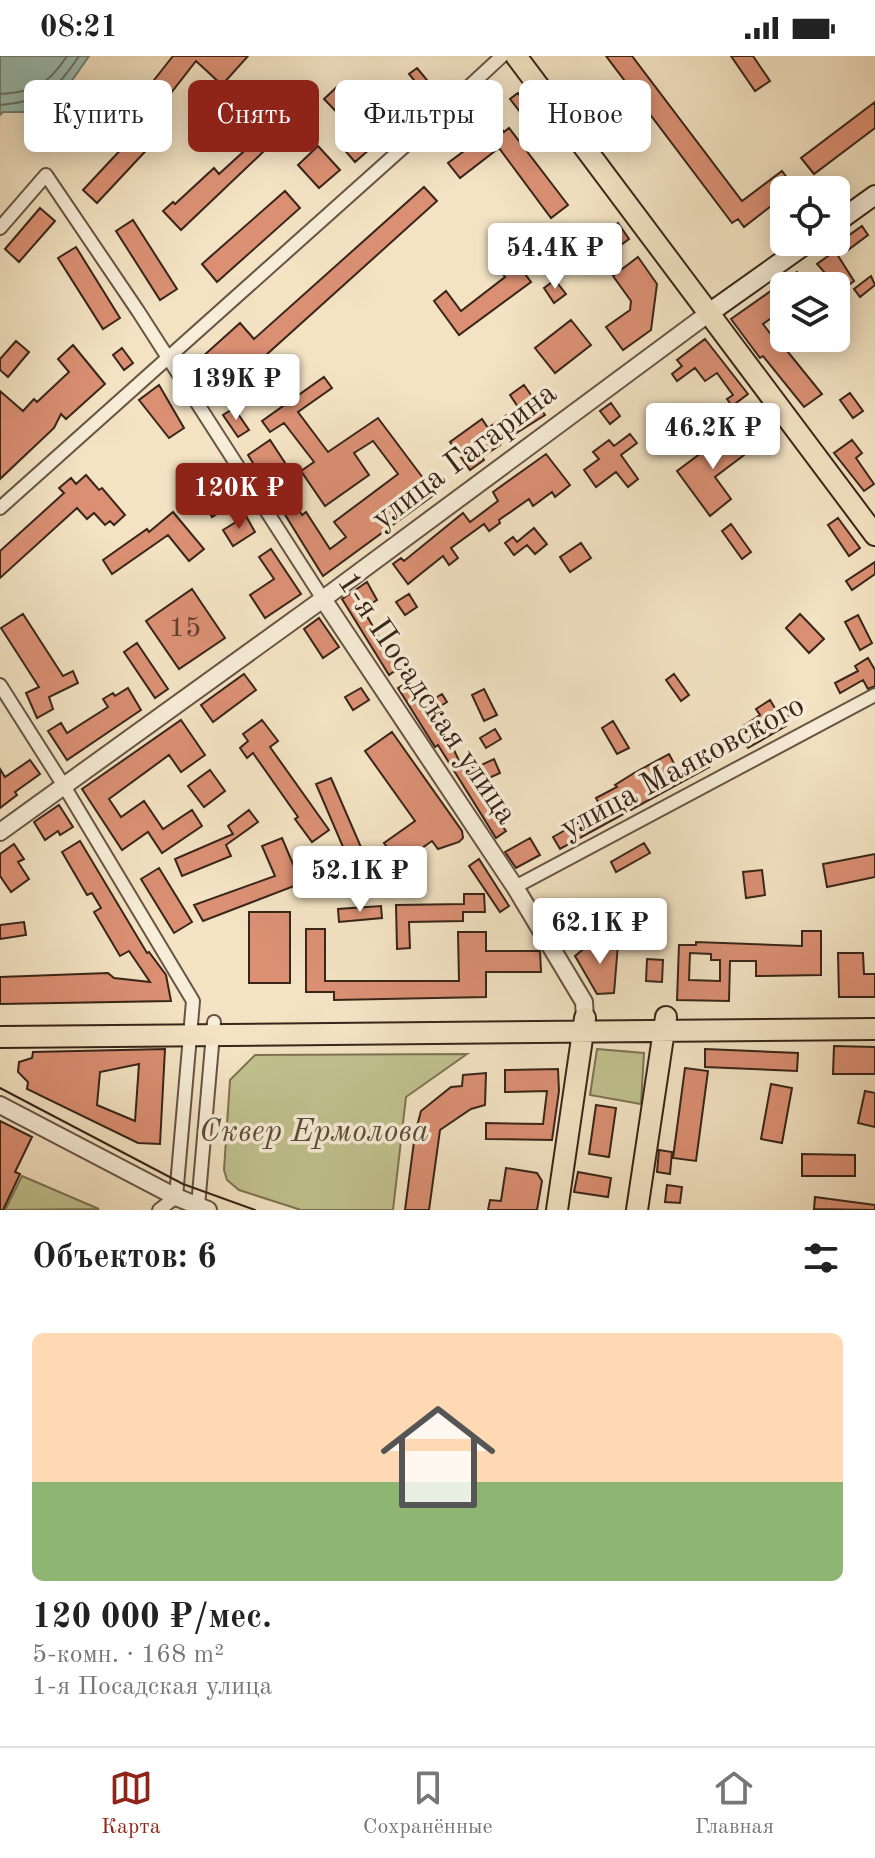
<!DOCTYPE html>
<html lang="ru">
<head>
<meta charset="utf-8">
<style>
  body { margin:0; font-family:"Old Standard TT",serif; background:#f2f2f2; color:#222; height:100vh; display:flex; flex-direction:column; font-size:30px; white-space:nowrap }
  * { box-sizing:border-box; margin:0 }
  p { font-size:26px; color:#767676 }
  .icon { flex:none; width:44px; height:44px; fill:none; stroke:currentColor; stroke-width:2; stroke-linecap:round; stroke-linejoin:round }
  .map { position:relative; height:1154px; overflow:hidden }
  .drawer { display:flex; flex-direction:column; background:#fff; flex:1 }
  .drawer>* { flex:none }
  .top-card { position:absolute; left:24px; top:24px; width:828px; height:72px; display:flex; gap:16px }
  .buttons { position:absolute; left:770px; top:120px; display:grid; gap:16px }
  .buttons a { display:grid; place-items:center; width:80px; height:80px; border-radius:12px; background:#fff; box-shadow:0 4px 20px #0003; font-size:40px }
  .price { position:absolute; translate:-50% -68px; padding:0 18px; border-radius:8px; background:#fff; color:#222; font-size:26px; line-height:52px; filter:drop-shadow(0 2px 4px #0008) }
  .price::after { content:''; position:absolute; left:50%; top:48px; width:24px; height:18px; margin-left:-12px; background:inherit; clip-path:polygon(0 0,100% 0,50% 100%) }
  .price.selected { background:#8f2418; color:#fff }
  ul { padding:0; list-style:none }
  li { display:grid; align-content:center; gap:16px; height:424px; padding:0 32px }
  li span { display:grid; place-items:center; height:248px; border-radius:12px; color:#555 }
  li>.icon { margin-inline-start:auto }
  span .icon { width:144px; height:144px; fill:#fffc; stroke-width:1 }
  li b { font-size:34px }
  h2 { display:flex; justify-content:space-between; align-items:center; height:96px; padding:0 32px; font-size:34px }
  .chip { padding:0 28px; border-radius:12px; background:#fff; box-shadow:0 4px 20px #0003; font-size:28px; line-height:72px }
  .chip.selected { background:#8f2418; color:#fff }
  .status { display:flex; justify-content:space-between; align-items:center; height:56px; padding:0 40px; background:#fff; direction:ltr }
  .status svg { height:22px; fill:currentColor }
  .menu { display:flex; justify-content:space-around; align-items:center; height:112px; border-top:2px solid #e0e0e0; background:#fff; font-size:22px; color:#767676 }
  .menu a { display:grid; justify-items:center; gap:4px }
  .menu .selected { color:#8f2418 }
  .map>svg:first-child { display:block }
  .green { fill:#c1c28f; stroke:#7d7454; stroke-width:2 }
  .water { fill:#9bbeb1; stroke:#748175; stroke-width:2 }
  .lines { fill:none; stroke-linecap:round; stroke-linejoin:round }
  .shore { stroke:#6a7266; stroke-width:2 }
  .building { fill:#db9074; stroke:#39251a; stroke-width:2; fill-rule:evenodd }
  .minor-casing { stroke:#685444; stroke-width:16 }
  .tertiary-casing { stroke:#685444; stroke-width:20 }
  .secondary-casing { stroke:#39251a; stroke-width:22 }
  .primary-casing { stroke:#39251a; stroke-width:24 }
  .minor { stroke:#f7edd8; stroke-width:12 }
  .tertiary { stroke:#f7edd8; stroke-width:16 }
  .secondary { stroke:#f7edd8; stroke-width:18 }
  .primary { stroke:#f3e3c3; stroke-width:20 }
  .tram { stroke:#39251a; stroke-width:2 }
  .labels { text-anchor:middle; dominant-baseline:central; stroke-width:7; stroke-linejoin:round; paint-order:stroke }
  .number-label { font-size:28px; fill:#624030 }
  .street-label { font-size:32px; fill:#39251a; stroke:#f7edd8 }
  .park-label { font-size:32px; font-style:italic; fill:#5b4c37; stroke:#f7edd8 }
</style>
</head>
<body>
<div class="status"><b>08:21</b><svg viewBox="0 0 49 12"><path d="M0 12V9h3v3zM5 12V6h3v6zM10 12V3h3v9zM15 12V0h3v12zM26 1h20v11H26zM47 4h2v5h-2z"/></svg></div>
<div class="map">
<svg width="875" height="1154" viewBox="0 0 875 1154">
  <rect width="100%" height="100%" fill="#f3e3c3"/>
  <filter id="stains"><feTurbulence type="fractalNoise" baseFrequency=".0025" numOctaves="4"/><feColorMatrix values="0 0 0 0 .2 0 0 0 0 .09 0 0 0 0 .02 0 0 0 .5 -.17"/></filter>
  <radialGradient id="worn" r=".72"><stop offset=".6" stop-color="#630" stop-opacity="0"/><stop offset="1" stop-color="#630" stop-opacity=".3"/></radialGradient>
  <path class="green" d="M597 993 644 997 641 1048 590 1039Z
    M467 998 406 1041 393 1154H301L239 1134 227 1124 224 1114 230 1024 255 999Z
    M22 1120 99 1153 5 1154Z"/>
  <path class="water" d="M0 0H89L64 36 24 56H3L0 59Z"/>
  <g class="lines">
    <path class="shore" d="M0 38C35 36 48 29 67 0
      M0 49C44 44 54 37 79 0"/>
  </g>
  <path class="building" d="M173 0H248L222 29 196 5 160 51 143 38Z
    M606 0H632L742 145 782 115 796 134H784V140L744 171 738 163 732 167Z
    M731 0H753L770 25 755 35Z
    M417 12 436 35 424 44 415 32 418 29 409 18Z
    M339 29 375 67 398 47 409 59 355 106 336 84 351 71 324 43Z
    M518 37 538 64 531 70 510 43Z
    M875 46V72L814 118 801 102Z
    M155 57 169 70 97 147 83 134Z
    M499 69 504 76 509 72 568 149 551 162 499 92 460 122 448 107Z
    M254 86 263 96 181 174 163 155 173 146 175 148 214 112 219 118Z
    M318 90 340 114 319 132 298 109Z
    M424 131 437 145 235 327 231 322 224 327 201 302 240 267 254 283Z
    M285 135 300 152 217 226 202 208Z
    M40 152 55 165 19 206 5 193Z
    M133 164 177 233 160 244 116 175Z
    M618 167 629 183 618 191 607 175Z
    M862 170 868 179 848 194 841 185Z
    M76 191 120 262 103 273 58 202Z
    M505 191 531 226 459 279 434 245 446 235 461 255 505 221 491 202Z
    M593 192 604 208 589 218 578 202Z
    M835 195 854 225 841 235 817 208Z
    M638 201 657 228 651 274 623 294 606 271 630 254 631 245 613 220Z
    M797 216 807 230H777Z
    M871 220 875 229 860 241 854 233Z
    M555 224 566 238 554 247 544 232Z
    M775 232 784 245V253L763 268 782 293 784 291 822 338 804 351 763 300 760 302 731 263Z
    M571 264 591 289 555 317 535 292Z
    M705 283 748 338 732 350 727 343 733 339 717 317 705 325 695 312 677 325 672 318 682 310 677 304Z
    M16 285 29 296 8 321 0 314V303Z
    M73 289 105 328 66 363 61 358 54 372 0 423V335L23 355 34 343 37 346 69 316 58 303Z
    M122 292 133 307 124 314 113 299Z
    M324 321 332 332 298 356 328 396 378 362 435 438 323 520 248 399 270 384 291 416 280 424 302 459 306 456 330 493 346 481 334 466 398 418 373 385 354 397 369 419 325 450 301 415 314 406 284 367 270 376 262 365Z
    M159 329 184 372 169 382 139 344Z
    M524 329 545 359 499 388 500 389 482 401 484 404 470 414 450 386 482 363 488 372 518 351 510 339Z
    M850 337 863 355 853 362 840 344Z
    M611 347 620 360 610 368 600 355Z
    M234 352 249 374 238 381 223 359Z
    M732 374 742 387 746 384 752 393 715 421 731 443 710 460 677 415Z
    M630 378 637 387 621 399 638 423 628 431 616 416 596 431 584 414 599 403 593 396 609 384 614 390Z
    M852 384 862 397 856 402 874 428 864 435 834 397Z
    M546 398 570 429 555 441 552 436 533 450 529 443 499 464 500 467 489 475 484 468 451 492 458 502 449 509 443 500 408 528 393 508 401 502 404 505 463 457 470 466 498 445 493 436Z
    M221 417 237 445 212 461 205 449 214 444 203 429Z
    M86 419 99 434 102 432 125 459 114 469 110 465 105 469 94 457 87 463 77 452 0 522V495L64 437 59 432 71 422 76 428Z
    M173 456 204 493 189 505 168 479 112 518 103 504 147 473 149 476Z
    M246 460 255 476 233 490 223 474Z
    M838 462 860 492 849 500 828 469Z
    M731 468 751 496 742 503 722 475Z
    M534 472 547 488 535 498 527 489 514 499 505 487 513 481 517 486Z
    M581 487 591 502 570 516 560 501Z
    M271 493 301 538 265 562 250 539 274 523 259 501Z
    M875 506V518L852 534 846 525Z
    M367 526 377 544 363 553 380 583 384 581 403 609 389 619 342 543Z
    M192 533 225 582 179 613 146 565Z
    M409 538 417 551 405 559 396 546Z
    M23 558 63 620 73 615 78 627 49 641 53 653 37 662 26 637 39 631 1 572Z
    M800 558 824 583 809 597 786 572Z
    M858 559 872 587 860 594 845 566Z
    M319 562 339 591 323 602 304 573Z
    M137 587 168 633 155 642 124 596Z
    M868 602 875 614V630L868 633 863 624 840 637 835 627 858 615 855 610Z
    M244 618 256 634 213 666 201 649Z
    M674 618 689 639 681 645 666 624Z
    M406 627 422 650 442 638 447 646 439 651 452 673 441 679 451 696 454 694 462 711 469 707 473 713 494 703 500 717 478 727 495 751 491 754 506 775 496 782 438 689 435 691 398 632Z
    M128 632 141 654 67 704 48 675 61 667 67 677 108 651 103 643 113 637 115 640Z
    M361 632 369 644 353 654 345 641Z
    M484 633 497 659 484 665 472 639Z
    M798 643 803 653 782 664 786 670 748 692 737 674 760 659 756 653 770 644 776 654Z
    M181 664 205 699 181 716 169 699 109 743 121 761 144 745 163 773 192 754 202 770 162 797 148 776 122 794 82 733Z
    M262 664 278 685 270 691 329 774 312 786 295 763 298 761 253 697 247 702 240 692 248 685 243 678Z
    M613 665 629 692 617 698 602 672Z
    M495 673 501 683 486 692 480 682Z
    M392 676 462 775 463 782 459 786 438 793 432 785 399 808 384 787 415 765 365 695Z
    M669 698 678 715 703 701 709 711 560 793 553 781 602 753 596 742 617 731 615 729 634 717Z
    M30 704 40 718 15 736 17 739 0 752V713L5 721Z
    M210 714 225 735 204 751 188 730Z
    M331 722 367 805 352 812 316 728Z
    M59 749 73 771 60 779 58 775 45 784 34 766Z
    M249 754 258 766 226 789 231 800 182 820 175 803 233 778 228 770Z
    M282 782 295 813 309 807 315 822 203 865 194 849 275 820 262 790Z
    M530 782 540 799 516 812 505 796Z
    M80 785 147 897 149 896 166 919 171 945 0 948V921L108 917 114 922 150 926 129 895 120 900 94 856 101 852 92 837 87 839 62 796Z
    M644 787 650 797 616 816 611 806Z
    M14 788 24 803 18 806 29 823 11 836 0 820V798Z
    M875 798V821L827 831 823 808Z
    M479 803 509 850 500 856 469 810Z
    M159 812 192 866 174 877 141 823Z
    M762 814 765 839 746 842 743 816Z
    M464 838H484L485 856H463V865L409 866 410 892 397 893 396 849 464 848Z
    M381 850 382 862 339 866 338 853Z
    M249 856H290V927H249Z
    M24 866 26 879 0 883V869Z
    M306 873H325V925H459L458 876H486V895H540L541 916H486V941L334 944V936H306Z
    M802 875H821V919L756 920V905H730L729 945 677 944 679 889H696V886L802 890ZM690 897 711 898V904H720V925L689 924Z
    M592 886 618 888 614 937 597 938 575 900Z
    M838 897H863L864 918H875V941H839Z
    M647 903 663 904 662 926 646 925Z
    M834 990 875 991V1018H833Z
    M165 993 160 1088 138 1087 27 1033 28 1026 18 1016 19 1006 32 1002 33 996ZM139 1008 135 1065 97 1049 100 1016Z
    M705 993 798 997 797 1015 705 1011Z
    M685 1012 708 1015 696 1105 673 1102Z
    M558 1013 559 1035 552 1084 486 1083V1067L543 1068 547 1035 505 1036V1014Z
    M486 1017 485 1049 471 1053 440 1074 429 1154H405L415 1078 421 1055 451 1031 462 1030 463 1019Z
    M771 1028 792 1032 782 1087 761 1083Z
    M865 1035 875 1037V1071L858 1067Z
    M596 1049 616 1052 609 1101 589 1098Z
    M0 1065 32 1081 15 1116 20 1118 3 1154H0Z
    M659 1094 672 1096 670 1118 657 1116Z
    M802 1098 855 1099V1120H802Z
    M506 1112 537 1117 542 1125 537 1154H488L490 1144 501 1145Z
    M578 1116 611 1122 608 1141 574 1136Z
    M667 1129 682 1131 680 1147 665 1146Z
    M815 1141 875 1149V1154L814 1153Z"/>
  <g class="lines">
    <g class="minor-casing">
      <path id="minor" d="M0 172 46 119 138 255 323 543
        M0 452 407 88 502 0
        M0 629 64 730 193 945 176 1141 159 1154
        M515 831 875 639
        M198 1150 214 966"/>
    </g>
    <g class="tertiary-casing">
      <path id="tertiary" d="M323 543 515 831 584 946 585 962
        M0 776 323 543 709 257
        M0 1049 176 1141 208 1154"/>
    </g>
    <g class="secondary-casing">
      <path id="secondary" d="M836 167 875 139
        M709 257 809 186"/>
    </g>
    <g class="primary-casing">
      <path id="primary" d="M516 0 875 479
        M0 981 875 973
        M557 1154 585 962
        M637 1154 666 961"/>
    </g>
    <use href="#minor" class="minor"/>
    <use href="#tertiary" class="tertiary"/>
    <use href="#secondary" class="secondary"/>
    <use href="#primary" class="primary"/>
    <path class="tram" d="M0 1032 183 1128 255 1154"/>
  </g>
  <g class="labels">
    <g class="number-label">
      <text x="185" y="573">15</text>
    </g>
    <g class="street-label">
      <text transform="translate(465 401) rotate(-37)">улица Гагарина</text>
      <text transform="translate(426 643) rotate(56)">1-я Посадская улица</text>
      <text transform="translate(683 712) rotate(-28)">улица Маяковского</text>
    </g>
    <g class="park-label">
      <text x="314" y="1077">Сквер Ермолова</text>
    </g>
  </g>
  <rect width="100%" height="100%" filter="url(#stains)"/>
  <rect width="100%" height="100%" fill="url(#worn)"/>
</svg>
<div class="buttons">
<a><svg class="icon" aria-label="locate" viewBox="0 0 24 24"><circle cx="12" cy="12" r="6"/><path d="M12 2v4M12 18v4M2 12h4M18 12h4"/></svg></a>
<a><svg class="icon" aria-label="layers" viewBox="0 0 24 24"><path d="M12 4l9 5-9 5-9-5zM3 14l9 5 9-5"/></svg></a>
</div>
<b class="price" style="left:555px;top:235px">54.4K ₽</b>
<b class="price" style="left:236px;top:366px">139K ₽</b>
<b class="price" style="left:713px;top:415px">46.2K ₽</b>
<b class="price selected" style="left:239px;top:475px">120K ₽</b>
<b class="price" style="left:360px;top:858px">52.1K ₽</b>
<b class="price" style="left:600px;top:910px">62.1K ₽</b>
<div class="top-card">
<a class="chip">Купить</a>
<a class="chip selected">Снять</a>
<a class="chip">Фильтры</a>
<a class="chip">Новое</a>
</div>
</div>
<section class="drawer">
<h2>Объектов: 6<svg class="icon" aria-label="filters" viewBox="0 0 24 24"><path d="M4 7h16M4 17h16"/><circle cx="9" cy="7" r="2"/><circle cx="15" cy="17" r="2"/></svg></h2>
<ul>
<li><span style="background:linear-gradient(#ffd9b3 60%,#8fb573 0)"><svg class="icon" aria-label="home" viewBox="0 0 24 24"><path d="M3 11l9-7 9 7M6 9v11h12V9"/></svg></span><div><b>120 000 ₽/мес.</b><p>5-комн. · 168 m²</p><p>1-я Посадская улица</p></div></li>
</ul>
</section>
<nav class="menu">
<a class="selected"><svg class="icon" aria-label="map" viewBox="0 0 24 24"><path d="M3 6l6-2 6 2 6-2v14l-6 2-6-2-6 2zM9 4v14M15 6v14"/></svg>Карта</a>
<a><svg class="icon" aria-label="saved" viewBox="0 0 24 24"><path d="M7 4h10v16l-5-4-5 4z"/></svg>Сохранённые</a>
<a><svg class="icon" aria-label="home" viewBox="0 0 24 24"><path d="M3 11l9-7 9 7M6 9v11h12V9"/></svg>Главная</a>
</nav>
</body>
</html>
